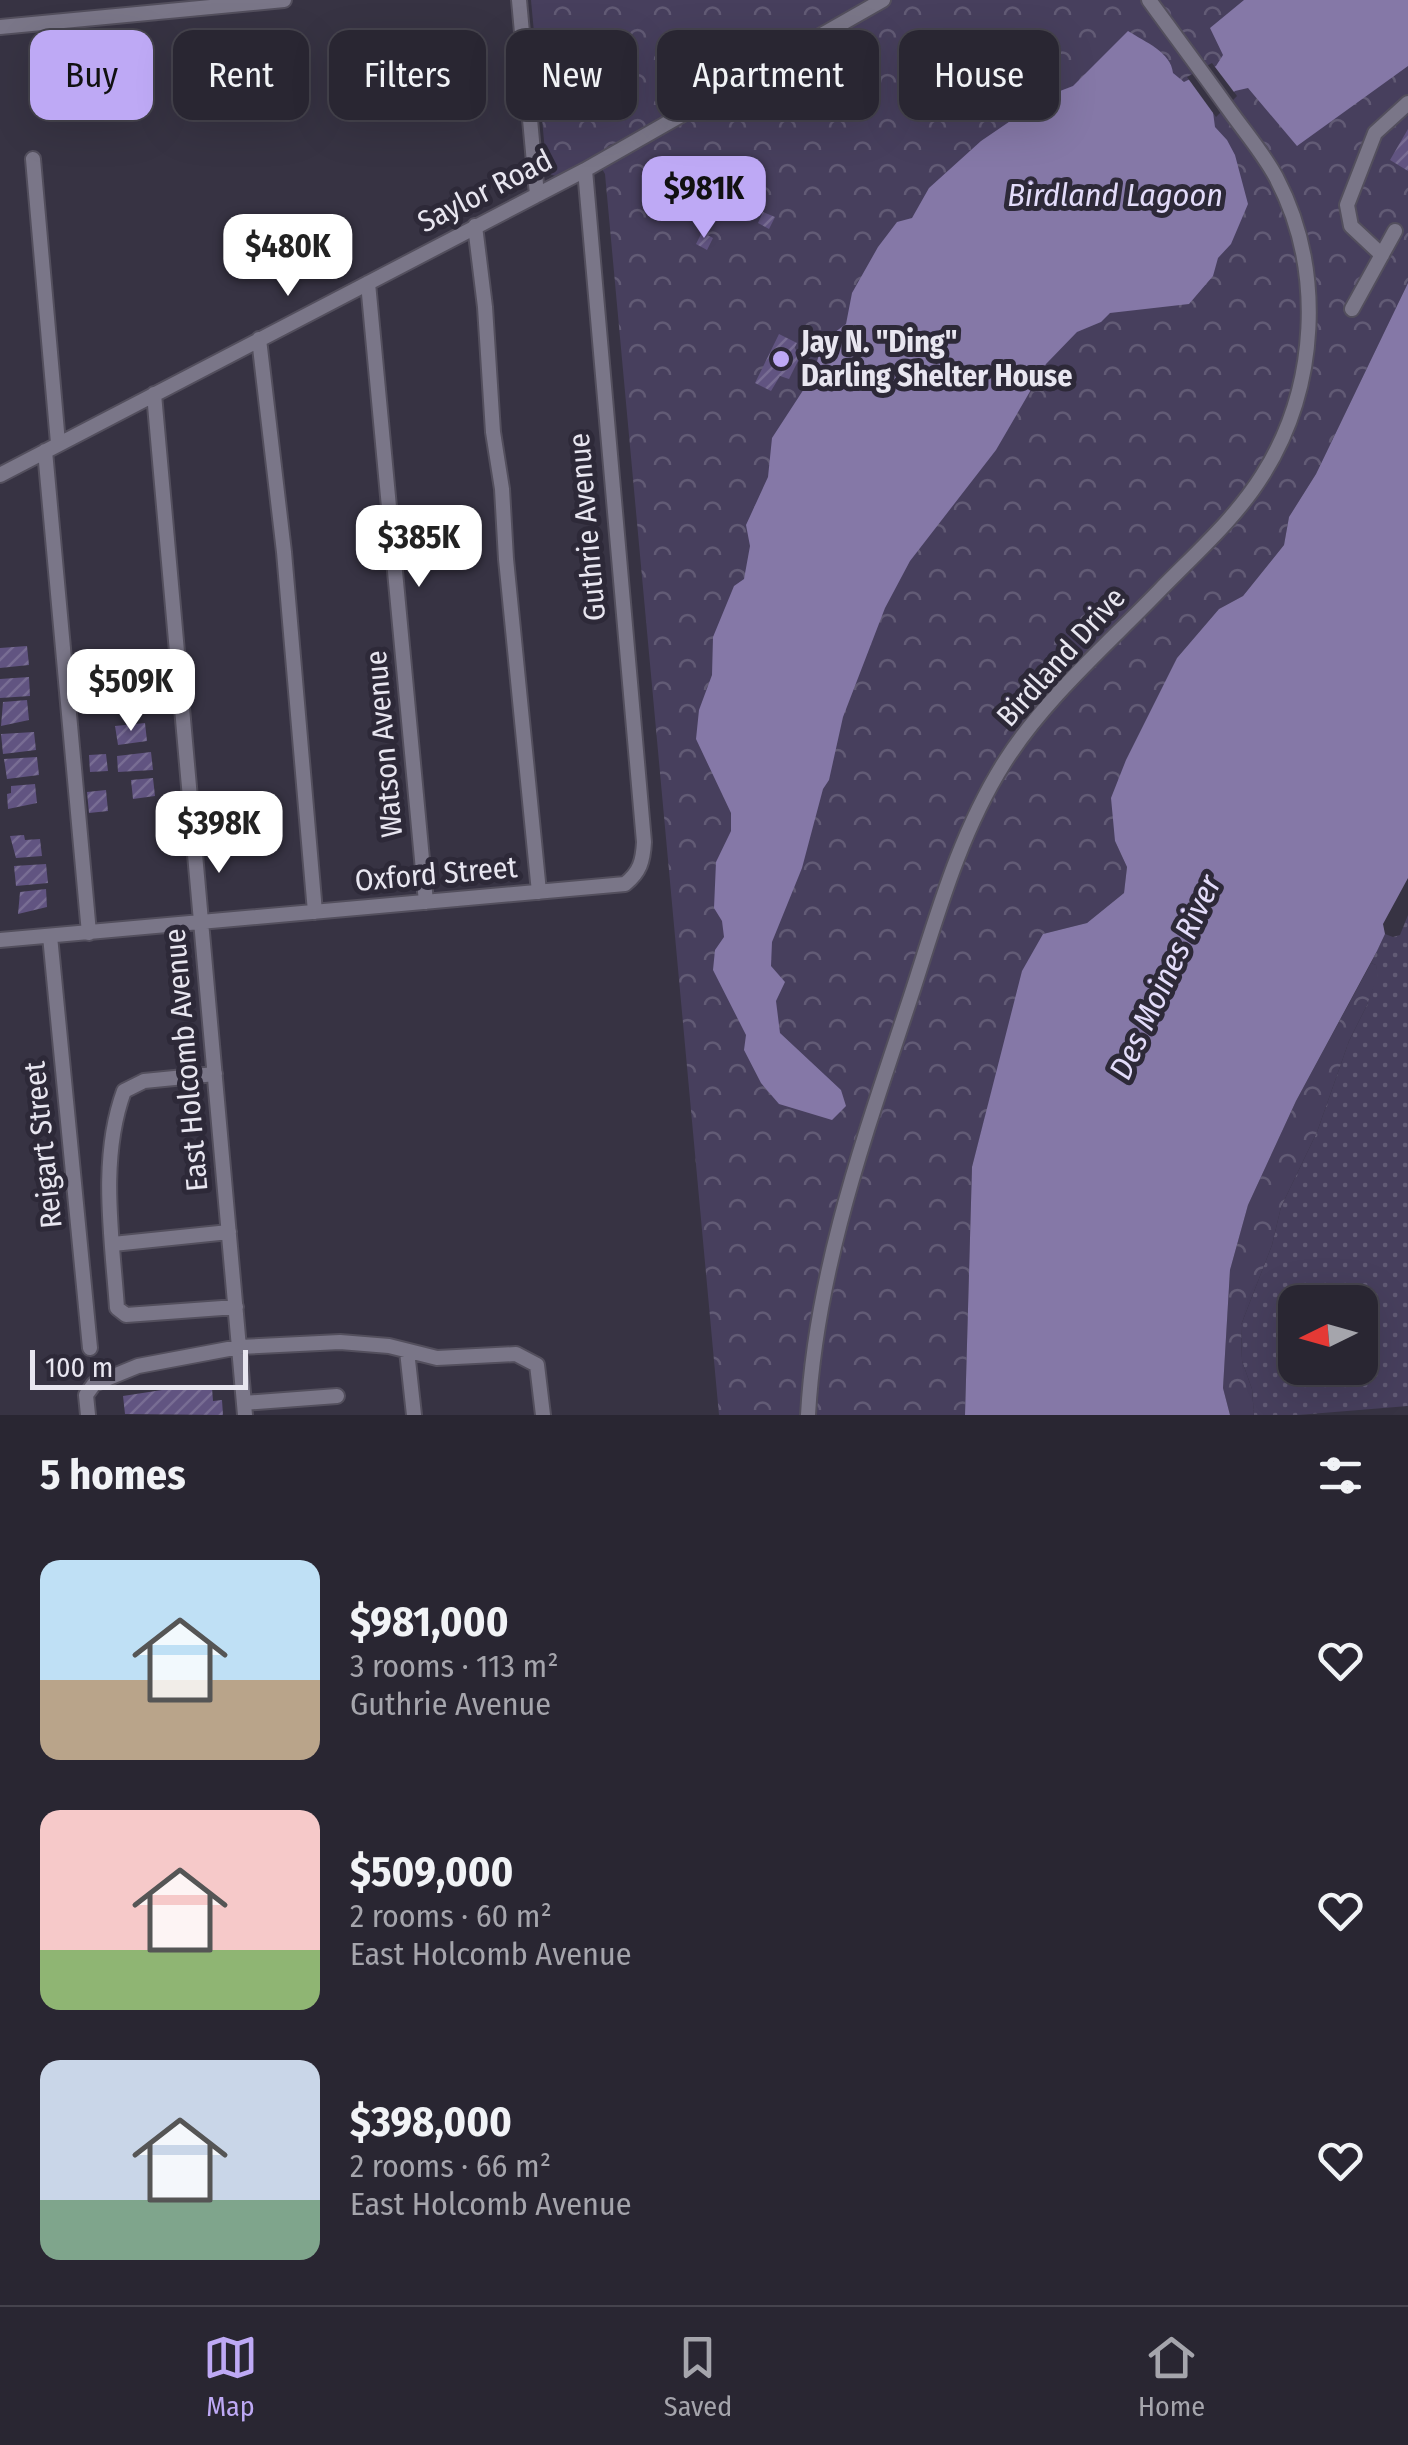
<!DOCTYPE html>
<html lang="en">
<head>
<meta charset="utf-8">
<style>
  body { margin:0; font-family:"Fira Sans Condensed",sans-serif; background:#312e3a; color:#f1f3f6; height:100vh; display:flex; flex-direction:column; font-size:38px; white-space:nowrap }
  * { box-sizing:border-box; margin:0 }
  p { font-size:32px; color:#a5a5ac }
  .icon { flex:none; width:55px; height:55px; fill:none; stroke:currentColor; stroke-width:2; stroke-linecap:round; stroke-linejoin:round }
  .map { position:relative; height:1415px; overflow:hidden }
  .side { display:flex; flex-direction:column; background:#292632; flex:1 }
  .side>* { flex:none }
  .banner { position:absolute; left:30px; top:30px; width:1350px; height:90px; display:flex; gap:20px }
  .needle { width:65px; rotate:265deg }
  .buttons { position:absolute; left:1278px; top:1285px; display:grid; gap:20px }
  .buttons a { display:grid; place-items:center; width:100px; height:100px; border-radius:20px; background:#292632; box-shadow:0 10px 40px #0002,0 0 0 2px #45434d; font-size:50px }
  .scale { position:absolute; left:30px; bottom:25px; width:218px; box-sizing:border-box; padding-left:10px; border:5px solid #e8e6f0; border-top:0; font-size:28px; line-height:35px; white-space:nowrap; color:#e8e6f0; -webkit-text-stroke:8px #2d2938; paint-order:stroke }
  .price { position:absolute; translate:-50% -85px; padding:0 22px; border-radius:20px; background:#fff; color:#222; font-size:32px; line-height:65px; filter:drop-shadow(0 2px 5px #0008) }
  .price::after { content:''; position:absolute; left:50%; top:60px; width:30px; height:22px; margin-left:-15px; background:inherit; clip-path:polygon(0 0,100% 0,50% 100%) }
  .price.active { background:#bea9f5; color:#111 }
  ul { padding:0; list-style:none }
  li { display:flex; align-items:center; gap:30px; height:250px; padding:0 40px }
  li span { display:grid; place-items:center; flex:none; width:280px; height:200px; border-radius:20px; color:#555 }
  li>.icon { margin-inline-start:auto }
  span .icon { width:120px; height:120px; fill:#fffc; stroke-width:1 }
  li b { font-size:42px }
  h2 { display:flex; justify-content:space-between; align-items:center; height:120px; padding:0 40px; font-size:42px }
  .chip { padding:0 35px; border-radius:20px; background:#292632; box-shadow:0 10px 40px #0002,0 0 0 2px #45434d; font-size:35px; line-height:90px }
  .chip.active { background:#bea9f5; color:#111 }
  .dock { display:flex; justify-content:space-around; align-items:center; height:140px; border-top:2px solid #45434d; background:#292632; font-size:28px; color:#a5a5ac }
  .dock a { display:grid; justify-items:center; gap:5px }
  .dock .active { color:#bea9f5 }
  .map>svg:first-child { display:block }
  .grass { fill:url(#grass-dots); fill-rule:evenodd }
  .forest { fill:url(#forest-crowns) }
  .water { fill:#8578a7 }
  .pier { fill:#373343 }
  .building { fill:url(#building-hatch) }
  .lines { fill:none; stroke-linecap:round; stroke-linejoin:round }
  .minor-casing { stroke:#534f5d; stroke-width:18 }
  .minor { stroke:#7a7688; stroke-width:14 }
  .poi-dot { fill:#bea9f5; stroke:#2d2938; stroke-width:4 }
  .labels { text-anchor:middle; dominant-baseline:central; stroke-width:10; stroke-linejoin:round; paint-order:stroke }
  .street-label { font-size:30px; fill:#e8e6f0; stroke:#2d2938 }
  .poi-label { font-size:30px; font-weight:bold; fill:#e8e6f0; stroke:#2d2938; text-anchor:start }
  .water-label { font-size:32px; font-style:italic; fill:#e3dcfa; stroke:#2d2938 }
</style>
</head>
<body>
<div class="map">
<svg width="1408" height="1415" viewBox="0 0 1408 1415">
  <defs>
    <pattern id="grass-dots" width="8" height="8" patternUnits="userSpaceOnUse" patternTransform="scale(2.5)"><rect width="8" height="8" fill="#473f5d"/><path d="M2 2h.1M6 6h.1" fill="none" stroke="#625b75" stroke-width="1.8" stroke-linecap="round"/></pattern>
    <pattern id="forest-crowns" width="20" height="18" patternUnits="userSpaceOnUse" patternTransform="scale(2.5)"><rect width="20" height="18" fill="#473f5d"/><path d="M2 6a3 3 0 1 1 6 0M12 15a3 3 0 1 1 6 0" fill="none" stroke="#625b75"/></pattern>
    <pattern id="building-hatch" width="6" height="6" patternUnits="userSpaceOnUse" patternTransform="scale(2.5)"><rect width="6" height="6" fill="#615481"/><path d="M-1 1l2-2M0 6l6-6M5 7l2-2" fill="none" stroke="#786d93"/></pattern>
  </defs>
  <rect width="100%" height="100%" fill="#373343"/>
  <path class="grass" d="M1408 915V1406L1298 1415H1254L1252 1389 1242 1361 1241 1325 1272 1245 1281 1207 1317 1132 1349 1041 1367 1005 1377 975 1376 965 1371 963 1385 934 1393 937 1400 935ZM1295 1302H1360V1368H1295Z"/>
  <path class="forest" d="M531 0H1408V283L1316 474 1289 517 1284 545 1243 596 1219 609 1177 658 1156 705 1115 841 1127 867 1124 893 1087 923 1043 934 1002 1053 972 1167 965 1415H719L605 174 598 162 558 177 547 173Z
    M1371 963 1376 965 1378 975 1367 1005 1349 1041 1317 1132 1281 1207 1272 1245 1241 1325 1242 1361 1252 1389 1254 1415H1230L1223 1388 1230 1270 1248 1205 1296 1101Z"/>
  <path class="water" d="M1244 0H1408V66L1297 146 1248 88 1235 91 1213 112 1215 127 1227 140 1235 155 1248 204 1231 244 1218 258 1213 276 1189 304 1110 313 1101 322 1077 332 1046 364 996 450 910 561 885 608 843 717 829 780 823 789 802 868 772 942 771 966 785 982 776 1001 780 1033 841 1090 846 1106 832 1120 779 1104 761 1083 744 1050 746 1035 713 970 715 950 724 937 722 921 714 908 716 862 731 831V813L696 739 699 710 712 675 713 637 734 586 744 579 750 546 746 525 768 477 772 438 813 375 823 341 846 324 852 293 878 247 897 222 912 218 929 188 981 141 1047 96 1073 86 1128 31C1145 42 1171 52 1173 73L1184 82 1216 66 1223 55 1210 28Z
    M1408 283V878L1383 924 1385 934 1377 951 1296 1101 1248 1205 1230 1270 1223 1388 1230 1415H965L972 1167 1022 971 1043 934 1087 923 1124 893 1127 867 1115 841 1111 798 1126 760 1177 658 1219 609 1243 596 1284 545 1289 517 1316 474Z"/>
  <path class="pier" d="M1212 63 1237 96 1216 117 1187 77Z"/>
  <path class="building" d="M1408 129V171L1390 160Z
    M763 212 775 217 769 229 758 223Z
    M702 232 713 238 707 250 696 244Z
    M779 334 797 343 794 349 802 353 789 379 780 376 771 391 755 383Z
    M27 646 29 665 0 668V648Z
    M29 677 30 696 0 698V679Z
    M27 700 29 720 1 726 3 702Z
    M145 723 147 741 118 745 115 726Z
    M34 732 36 750 3 754 1 734Z
    M151 752 153 770 118 772 117 756Z
    M106 754 108 771 90 772 89 755Z
    M37 757 39 775 7 779 4 759Z
    M153 778 155 796 133 799 131 780Z
    M35 784 37 803 8 809 7 794 11 793V786Z
    M106 790 108 811 89 813 87 792Z
    M24 835 25 840 40 839 42 856 16 858 10 836Z
    M46 864 48 883 16 886 14 866Z
    M46 889 47 907 18 914 20 892Z
    M188 1386 189 1390 212 1388 213 1401 222 1400 223 1415 125 1414 123 1396Z"/>
  <g class="lines">
    <g class="minor-casing">
      <path id="minor" d="M519 0 537 195
        M0 27 284 0
        M33 159 58 443
        M475 226 485 307 493 432 502 489 506 559 539 892
        M1382 255 1351 226 1347 205 1375 133 1408 103
        M368 283 426 902
        M1352 309 1395 231
        M259 339 284 552 315 912
        M154 394 245 1415
        M45 451 89 933
        M0 475 585 170 883 0
        M50 936 90 1348
        M0 940 625 884C640 872 643 861 644 842L585 170
        M215 1074 144 1081 124 1091C99 1159 112 1237 117 1308L126 1315 236 1307
        M113 1244 229 1232
        M407 1351 414 1415
        M244 1403 337 1396
        M88 1415 86 1395 94 1384 138 1366 239 1347 340 1342 389 1346 437 1358 516 1354 537 1365 543 1415
        M808 1415C816 1271 864 1138 909 1002 936 920 958 836 1004 763 1045 698 1107 645 1160 590 1195 554 1235 519 1262 476 1318 388 1325 270 1276 177 1263 153 1245 132 1230 111 1203 73 1176 37 1149 0"/>
    </g>
    <use href="#minor" class="minor"/>
  </g>
  <circle class="poi-dot" cx="781" cy="359" r="10"/>
  <g class="labels">
    <g class="street-label">
      <text transform="translate(485 191) rotate(-27)">Saylor Road</text>
      <text transform="translate(587 527) rotate(-95)">Guthrie Avenue</text>
      <text transform="translate(1061 657) rotate(-48)">Birdland Drive</text>
      <text transform="translate(384 744) rotate(-95)">Watson Avenue</text>
      <text transform="translate(436 874) rotate(-5)">Oxford Street</text>
      <text transform="translate(186 1060) rotate(-95)">East Holcomb Avenue</text>
      <text transform="translate(43 1145) rotate(-96)">Reigart Street</text>
    </g>
    <g class="poi-label">
      <text x="801" y="342">Jay N. "Ding"<tspan x="801" dy="34">Darling Shelter House</tspan></text>
    </g>
    <g class="water-label">
      <text x="1115" y="195">Birdland Lagoon</text>
      <text transform="translate(1165 977) rotate(-65)">Des Moines River</text>
    </g>
  </g>
</svg>
<div class="buttons">
<a><svg class="needle" viewBox="-14 -14 28 28"><path d="M0-13l5 13h-10z" fill="#e53935"/><path d="M0 13l5-13h-10z" fill="#a5a5ac"/></svg></a>
</div>
<div class="scale">100 m</div>
<b class="price active" style="left:704px;top:241px">$981K</b>
<b class="price" style="left:288px;top:299px">$480K</b>
<b class="price" style="left:419px;top:590px">$385K</b>
<b class="price" style="left:131px;top:734px">$509K</b>
<b class="price" style="left:219px;top:876px">$398K</b>
<div class="banner">
<a class="chip active">Buy</a>
<a class="chip">Rent</a>
<a class="chip">Filters</a>
<a class="chip">New</a>
<a class="chip">Apartment</a>
<a class="chip">House</a>
</div>
</div>
<section class="side">
<h2>5 homes<svg class="icon" aria-label="filters" viewBox="0 0 24 24"><path d="M4 7h16M4 17h16"/><circle cx="9" cy="7" r="2"/><circle cx="15" cy="17" r="2"/></svg></h2>
<ul>
<li><span style="background:linear-gradient(#bfe0f5 60%,#b9a48a 0)"><svg class="icon" aria-label="home" viewBox="0 0 24 24"><path d="M3 11l9-7 9 7M6 9v11h12V9"/></svg></span><div><b>$981,000</b><p>3 rooms · 113 m²</p><p>Guthrie Avenue</p></div><svg class="icon" aria-label="heart" viewBox="0 0 24 24"><path d="M12 20l-8-8c-3-5 5-10 8-4 3-6 11-1 8 4z"/></svg></li>
<li><span style="background:linear-gradient(#f6c9c9 70%,#8fb573 0)"><svg class="icon" aria-label="home" viewBox="0 0 24 24"><path d="M3 11l9-7 9 7M6 9v11h12V9"/></svg></span><div><b>$509,000</b><p>2 rooms · 60 m²</p><p>East Holcomb Avenue</p></div><svg class="icon" aria-label="heart" viewBox="0 0 24 24"><path d="M12 20l-8-8c-3-5 5-10 8-4 3-6 11-1 8 4z"/></svg></li>
<li><span style="background:linear-gradient(#c9d6e8 70%,#7fa58c 0)"><svg class="icon" aria-label="home" viewBox="0 0 24 24"><path d="M3 11l9-7 9 7M6 9v11h12V9"/></svg></span><div><b>$398,000</b><p>2 rooms · 66 m²</p><p>East Holcomb Avenue</p></div><svg class="icon" aria-label="heart" viewBox="0 0 24 24"><path d="M12 20l-8-8c-3-5 5-10 8-4 3-6 11-1 8 4z"/></svg></li>
</ul>
</section>
<nav class="dock">
<a class="active"><svg class="icon" aria-label="map" viewBox="0 0 24 24"><path d="M3 6l6-2 6 2 6-2v14l-6 2-6-2-6 2zM9 4v14M15 6v14"/></svg>Map</a>
<a><svg class="icon" aria-label="saved" viewBox="0 0 24 24"><path d="M7 4h10v16l-5-4-5 4z"/></svg>Saved</a>
<a><svg class="icon" aria-label="home" viewBox="0 0 24 24"><path d="M3 11l9-7 9 7M6 9v11h12V9"/></svg>Home</a>
</nav>
</body>
</html>
